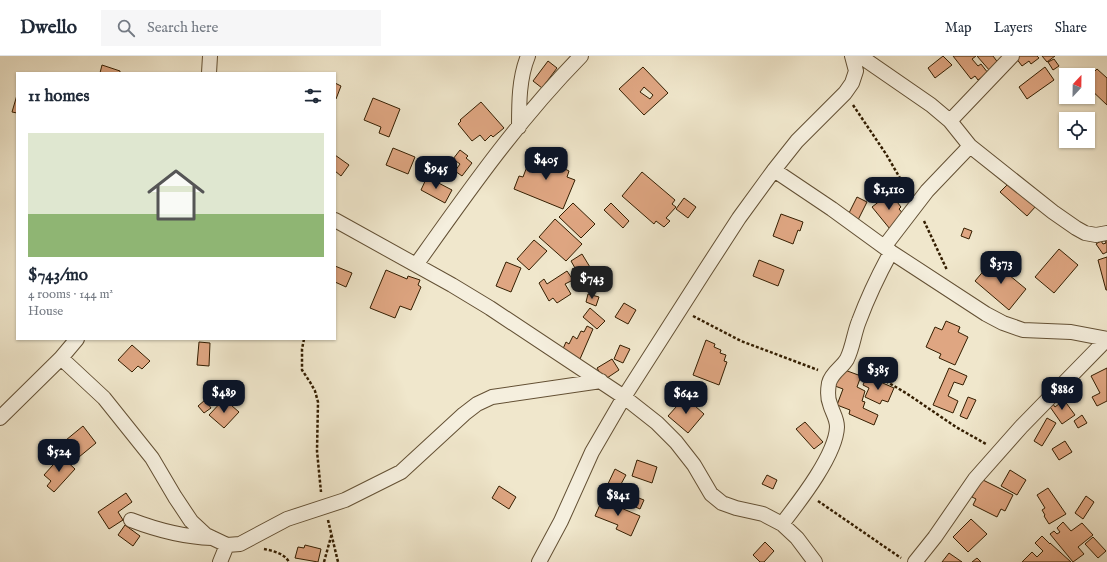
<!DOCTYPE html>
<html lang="en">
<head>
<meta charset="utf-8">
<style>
  body { margin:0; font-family:"IM FELL English",serif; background:#f6f6f7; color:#1f2937; height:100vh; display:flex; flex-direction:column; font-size:15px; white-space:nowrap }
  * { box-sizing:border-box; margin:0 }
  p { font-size:13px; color:#747a83 }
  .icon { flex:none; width:22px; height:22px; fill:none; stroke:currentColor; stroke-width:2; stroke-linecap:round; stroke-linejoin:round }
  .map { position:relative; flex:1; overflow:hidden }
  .side { position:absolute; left:16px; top:16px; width:320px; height:268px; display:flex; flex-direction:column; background:#fff; border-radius:0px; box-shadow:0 1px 3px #0004 }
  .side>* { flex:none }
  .needle { width:26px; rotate:22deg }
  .controls { position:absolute; left:1059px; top:12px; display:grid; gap:8px }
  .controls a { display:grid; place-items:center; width:36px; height:36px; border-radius:0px; background:#fff; box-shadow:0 1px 3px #0004; font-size:20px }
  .price { position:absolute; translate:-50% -34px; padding:0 9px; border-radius:8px; background:#111827; color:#fff; font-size:13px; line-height:26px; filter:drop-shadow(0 1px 2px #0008) }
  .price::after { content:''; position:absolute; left:50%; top:24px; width:12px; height:9px; margin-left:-6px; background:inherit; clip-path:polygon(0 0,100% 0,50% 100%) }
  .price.selected { background:#222; color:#fff }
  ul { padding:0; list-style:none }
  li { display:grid; align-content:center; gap:8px; height:212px; padding:0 12px }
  li span { display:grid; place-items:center; height:124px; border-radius:0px; color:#555 }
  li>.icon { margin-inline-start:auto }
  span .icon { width:72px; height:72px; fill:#fffc; stroke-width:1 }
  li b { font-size:17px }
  h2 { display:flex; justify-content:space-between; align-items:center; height:48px; padding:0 12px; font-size:17px }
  header { display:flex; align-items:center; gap:24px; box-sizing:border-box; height:56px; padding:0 20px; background:#fff; border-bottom:1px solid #e0e1e3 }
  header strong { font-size:19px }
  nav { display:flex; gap:22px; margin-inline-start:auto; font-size:14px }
  .search { width:280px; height:36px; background:#f6f6f7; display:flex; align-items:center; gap:10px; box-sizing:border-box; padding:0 14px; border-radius:0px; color:#747a83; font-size:15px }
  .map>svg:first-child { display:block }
  .building { fill:#dfa682; stroke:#341e01; fill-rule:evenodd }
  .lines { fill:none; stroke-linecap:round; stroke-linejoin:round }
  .street-casing { stroke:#635034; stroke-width:16 }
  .path { stroke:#341e01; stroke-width:2.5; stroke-dasharray:3 2; stroke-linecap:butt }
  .street { stroke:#f5efde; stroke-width:14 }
</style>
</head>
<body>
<header>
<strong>Dwello</strong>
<div class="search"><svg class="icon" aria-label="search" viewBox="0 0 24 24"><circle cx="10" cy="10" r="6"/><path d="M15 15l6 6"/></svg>Search here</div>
<nav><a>Map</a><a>Layers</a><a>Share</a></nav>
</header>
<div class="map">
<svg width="1107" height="506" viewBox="0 0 1107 506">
  <rect width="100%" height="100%" fill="#f0e7cc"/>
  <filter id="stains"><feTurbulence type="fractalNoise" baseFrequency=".005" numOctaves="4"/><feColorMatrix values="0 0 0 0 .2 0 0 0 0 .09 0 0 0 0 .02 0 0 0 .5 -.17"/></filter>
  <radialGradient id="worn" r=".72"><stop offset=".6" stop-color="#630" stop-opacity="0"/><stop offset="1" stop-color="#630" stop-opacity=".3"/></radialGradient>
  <path class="building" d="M943 0 952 9 935 22 928 12Z
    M953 0H976L972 3 978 10 981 8 988 17 978 24 975 20 971 23Z
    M977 0H993L999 8 990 15Z
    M1019 0H1037L1039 2 1031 8 1029 5 1022 10 1016 2Z
    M1042 0H1055L1047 6Z
    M1054 3 1059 10 1053 14 1048 6Z
    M548 5 557 12 542 32 533 25Z
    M102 9 120 15V17H100Z
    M643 11 668 37 644 59 619 33ZM644 31 653 39 650 43 640 36Z
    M1045 11 1054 24 1027 43 1019 31Z
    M1097 13 1107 22V49L1088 31V22Z
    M335 27 341 30 336 43 335 42Z
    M17 39V57L12 56Z
    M373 42 400 53 389 81 379 77 381 71 364 64Z
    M481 46 504 72 493 81 491 79 485 85 480 79 472 85 458 68 461 65 460 64Z
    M393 92 415 101 408 118 386 109Z
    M460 94 468 100 466 102 472 107 462 120 455 115 460 108 453 103Z
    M549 97 558 101 556 106 564 109 563 112 569 115 567 121 575 124 563 153 514 133 519 120 523 121 528 108 533 110 537 98 546 102Z
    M335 99 349 109 341 120 335 115Z
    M642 116 675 144 672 148 676 151 666 162 670 165 664 171 656 165 654 168 622 140Z
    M427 121 452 134 445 147 421 134Z
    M1009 127 1036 150 1027 160 1000 136Z
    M890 137 901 151 899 153 905 160 890 173 872 151Z
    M857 141 867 146 858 164 848 159Z
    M684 142 696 151 688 162 676 153Z
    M573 147 595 168 581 182 559 161Z
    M611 147 629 165 623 172 604 154Z
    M781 158 803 166 800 175 798 174 793 188 773 180Z
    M555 163 582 188 566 205 539 181Z
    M964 172 972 175 969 183 961 180Z
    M1107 182V196L1103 198 1096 188 1101 185 1103 188 1106 187 1104 183Z
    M534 184 547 195 529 214 517 203Z
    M1059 193 1078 209 1054 237 1035 221Z
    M582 198 596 221 584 227 581 222 578 224 572 213 575 212 571 205Z
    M1107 201V234H1106L1098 204Z
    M759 204 784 214 778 230 753 220Z
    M992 205 1026 233 1009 254 975 225Z
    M506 206 521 212 511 236 496 230Z
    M335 210 352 217 346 231 335 226Z
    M386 214 407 223 408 220 420 224 418 229 421 231 411 254 400 250 395 262 370 252Z
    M567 215 573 224 565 228 571 238 557 247 553 242 549 245 539 227 544 223 547 228Z
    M588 238 599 241 596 250 586 246Z
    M624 247 636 254 628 268 615 261Z
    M590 252 605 265 597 273 583 261Z
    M946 265 960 271 958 276 968 281 955 309 939 302 941 298 926 291 935 271 942 274Z
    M587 270 593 273 580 303 562 295 566 286 569 288 573 280 577 283 581 275 584 276Z
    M706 284 715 288 714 291 721 294 720 297 726 299 724 305 727 306 719 329 693 319Z
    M199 286 210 287 209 310 197 309Z
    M132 289 150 305 142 313 138 310 132 316 118 304Z
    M620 289 630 293 623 307 614 303Z
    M612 303 619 314 604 324 597 312Z
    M949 312 967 320 963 329 954 326 948 340 958 345 953 357 933 349Z
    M1107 312V345L1097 350 1092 341 1100 337 1091 320Z
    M842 313 861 320 857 331 865 335 862 345 865 346 863 352 878 359 874 369 849 358 850 354 837 349 843 333 835 330Z
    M867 320 894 332 888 346 882 344 880 348 865 341 869 332 863 329Z
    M685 341 704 358 688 377 668 360Z
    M968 341 976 344 967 363 960 360Z
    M224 343 239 356 224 372 209 359Z
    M205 344 211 352 204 357 198 350Z
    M1064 344 1075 359 1062 368 1048 348 1051 345 1055 351Z
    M1082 359 1087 367 1078 372 1074 365Z
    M1047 362 1056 367 1042 390 1034 385Z
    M805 366 823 386 814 393 796 373Z
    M83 370 96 387 79 401 66 384Z
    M1065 385 1072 396 1059 404 1052 393Z
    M61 400 75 413 54 436 47 430 51 425 44 419Z
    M637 404 657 411 652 427 632 420Z
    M615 413 626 419 616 437 606 432Z
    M1010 414 1026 424 1017 439 1001 430Z
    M767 419 777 424 773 433 762 428Z
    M981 423 1013 439 1005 455 1001 453 997 461 973 449 976 443 972 441Z
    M499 430 516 441 509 453 492 442Z
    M1048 432 1066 458 1049 468 1044 460 1045 459 1042 454 1045 452 1037 439Z
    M623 436 644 444 640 453 620 444Z
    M126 437 132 446 118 456 123 464 109 473 98 456Z
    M1086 440 1094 446 1083 463 1075 457Z
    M602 444 640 460 631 480 616 473 618 469 595 460Z
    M971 463 987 478 968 496 953 481Z
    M1063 466 1071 475 1082 467 1093 479 1078 491 1084 498 1073 506 1050 478 1054 475 1057 478 1060 476 1057 472Z
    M125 469 140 480 133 490 118 479Z
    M1042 480 1050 488V487L1071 506H1022L1032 496 1037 501 1043 495 1035 487Z
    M1093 481 1106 495 1098 502 1085 488Z
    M765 486 774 495 764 506H760L753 499Z
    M305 489 321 493 318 506 295 502 298 491 304 492Z
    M949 497 962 506H942Z
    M977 502 981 506H972Z"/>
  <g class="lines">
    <g class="street-casing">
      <path id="street" d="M860 0 931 49 950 65 970 90 1053 156 1076 172 1085 177 1096 179 1107 177
        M209 17 210 0
        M950 65 1012 0
        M519 71C519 47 519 22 528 0
        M774 114 832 153 891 196 986 258 1003 267 1023 274 1071 276 1107 283
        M335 164 452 229 490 252 624 341 657 367 676 386 694 409 711 438 722 447 736 452 763 458 782 468 797 482 815 506
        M884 191 927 135 970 90
        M416 209C467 137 518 64 581 0
        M61 302 104 342 152 402 175 441 191 465 206 479 227 489 240 488 287 463 345 444 401 416 464 358 477 348 492 341 601 325
        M0 362 61 302 77 283
        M131 464C157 474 183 481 212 482
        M782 468C799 446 836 399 837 371 837 362 832 356 830 348 827 341 828 333 829 327 832 316 842 312 847 303 853 291 854 277 859 265 868 241 879 218 891 196
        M220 506 227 489
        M539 506 561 465 592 396 624 341 704 216 739 162 774 114 797 85 845 37 852 27 856 15 852 0
        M915 506 935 481 975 423 1021 371 1107 283"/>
    </g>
    <path class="path" d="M853 49 886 98 908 136
      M924 165 947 214
      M693 260 741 285 818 314
      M304 283 302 293V314L310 326 315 335 318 346 317 395 321 436
      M860 310 906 337 956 371 986 388
      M818 445 901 502
      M328 464 338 506
      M264 493C273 495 284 497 289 506
      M324 506 332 477"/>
    <use href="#street" class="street"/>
  </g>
  <rect width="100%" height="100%" filter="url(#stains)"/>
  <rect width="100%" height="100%" fill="url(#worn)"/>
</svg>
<div class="controls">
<a><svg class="needle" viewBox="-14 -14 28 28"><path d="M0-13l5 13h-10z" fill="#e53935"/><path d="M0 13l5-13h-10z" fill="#747a83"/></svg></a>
<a><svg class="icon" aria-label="locate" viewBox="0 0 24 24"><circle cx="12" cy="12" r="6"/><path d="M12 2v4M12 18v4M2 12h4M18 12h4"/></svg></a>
</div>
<b class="price" style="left:546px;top:125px">$405</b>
<b class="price" style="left:436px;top:134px">$945</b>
<b class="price" style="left:889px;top:155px">$1,110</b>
<b class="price" style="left:1001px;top:229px">$373</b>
<b class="price selected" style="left:592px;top:244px">$743</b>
<b class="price" style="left:878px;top:335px">$385</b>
<b class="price" style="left:1062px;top:355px">$886</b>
<b class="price" style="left:224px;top:358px">$489</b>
<b class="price" style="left:686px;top:359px">$642</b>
<b class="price" style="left:59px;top:417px">$524</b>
<b class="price" style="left:618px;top:461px">$841</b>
<section class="side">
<h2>11 homes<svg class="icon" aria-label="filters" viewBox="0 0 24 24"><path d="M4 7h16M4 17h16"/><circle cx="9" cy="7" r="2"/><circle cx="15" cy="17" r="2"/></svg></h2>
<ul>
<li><span style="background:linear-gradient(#dfe7d0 65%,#8fb573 0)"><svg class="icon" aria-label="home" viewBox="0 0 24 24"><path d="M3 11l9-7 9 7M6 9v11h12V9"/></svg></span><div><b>$743/mo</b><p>4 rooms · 144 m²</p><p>House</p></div></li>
</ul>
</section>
</div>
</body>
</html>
